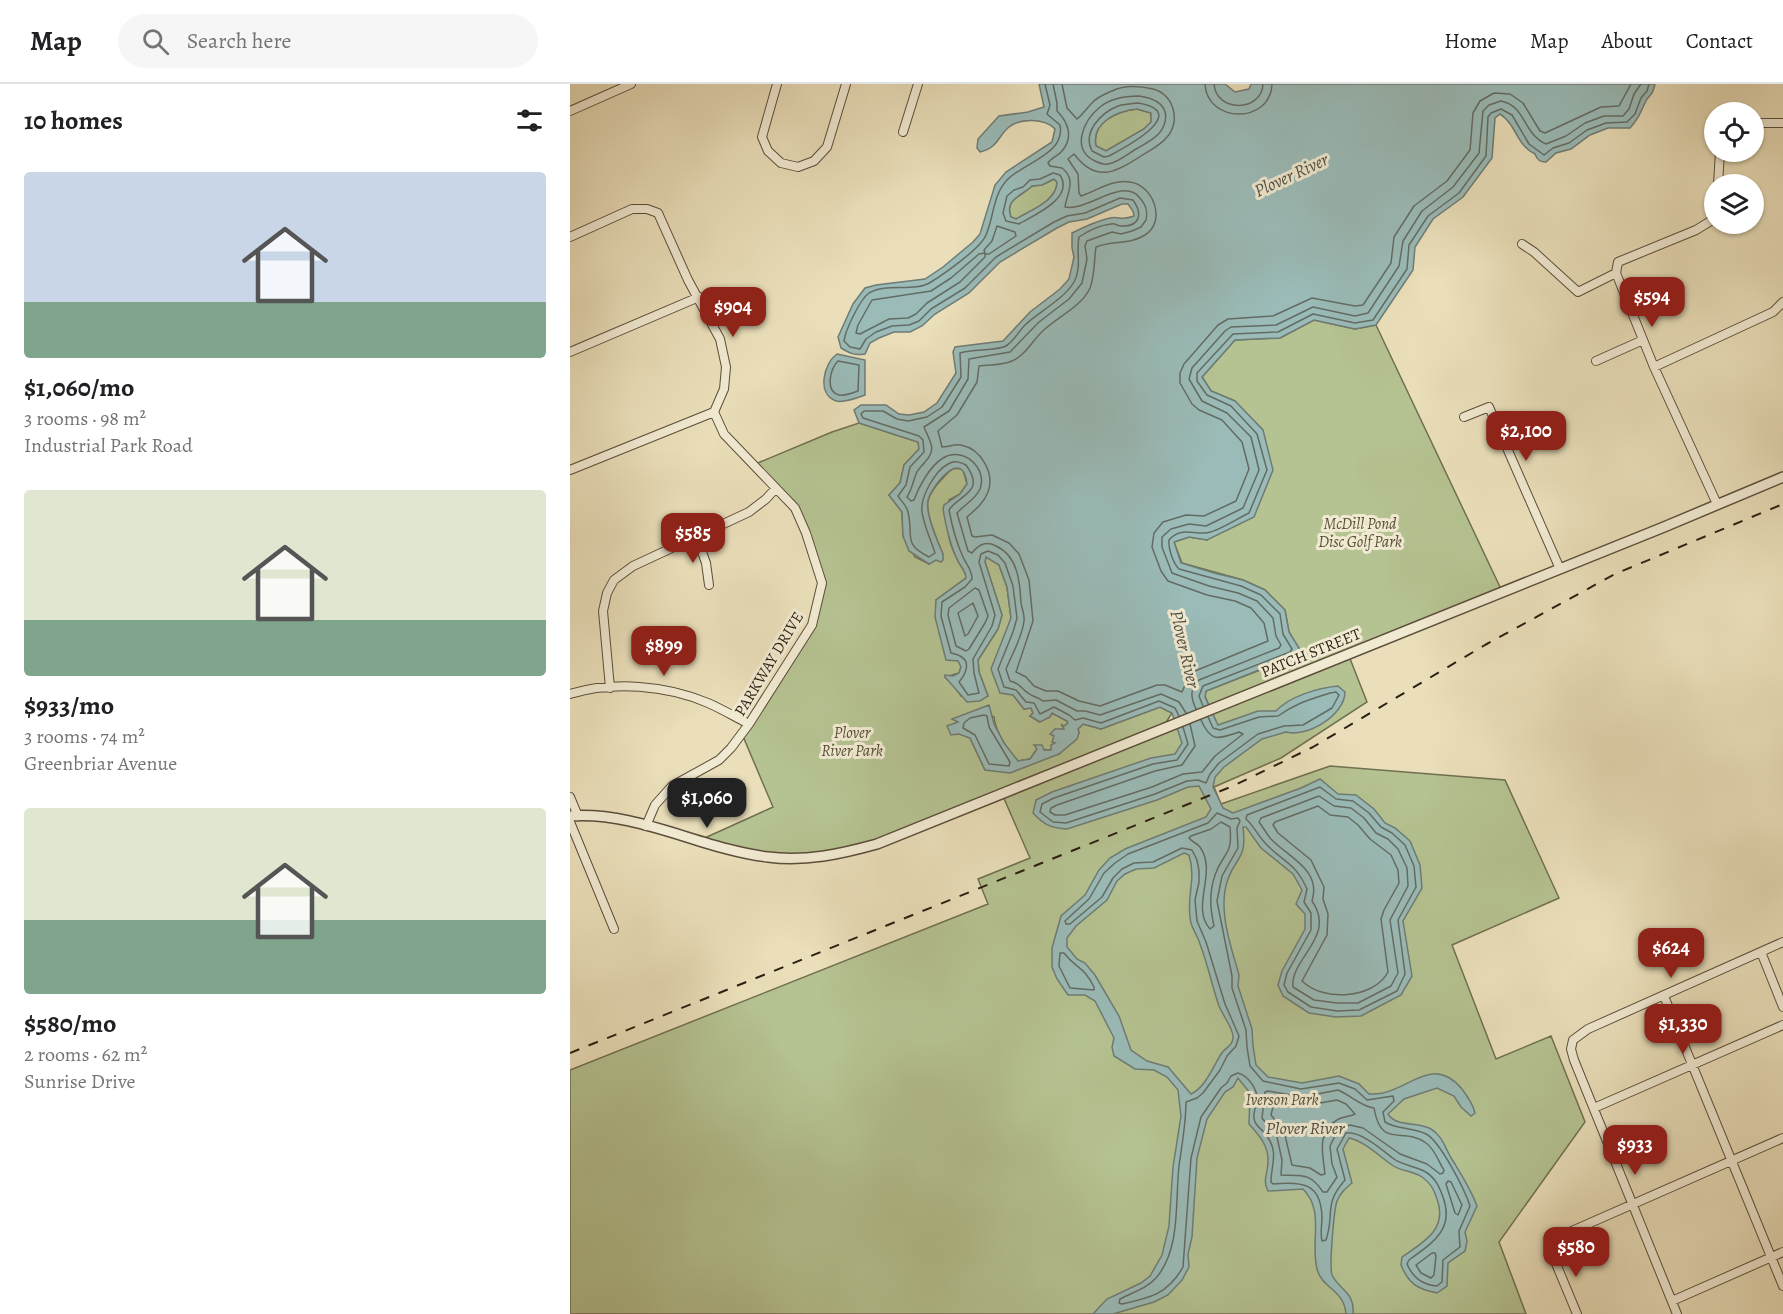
<!DOCTYPE html>
<html lang="en">
<head>
<meta charset="utf-8">
<style>
  body { margin:0; font-family:Alegreya,serif; background:#f6f6f6; color:#202124; height:100vh; display:flex; flex-direction:column; font-size:22px; white-space:nowrap }
  * { box-sizing:border-box; margin:0 }
  p { font-size:20px; color:#757577 }
  .icon { flex:none; width:33px; height:33px; fill:none; stroke:currentColor; stroke-width:2; stroke-linecap:round; stroke-linejoin:round }
  .map { position:relative; flex:1; overflow:hidden }
  .sheet { display:flex; flex-direction:column; background:#fff; width:570px }
  .sheet>* { flex:none }
  .controls { position:absolute; left:1134px; top:18px; display:grid; gap:12px }
  .controls a { display:grid; place-items:center; width:60px; height:60px; border-radius:50%; background:#fff; box-shadow:0 2px 4px #0004; font-size:30px }
  .price { position:absolute; translate:-50% -51px; padding:0 14px; border-radius:12px; background:#8f2418; color:#fff; font-size:20px; line-height:39px; filter:drop-shadow(0 2px 3px #0008) }
  .price::after { content:''; position:absolute; left:50%; top:36px; width:18px; height:14px; margin-left:-9px; background:inherit; clip-path:polygon(0 0,100% 0,50% 100%) }
  .price.selected { background:#222; color:#fff }
  ul { padding:0; list-style:none }
  li { display:grid; align-content:center; gap:12px; height:318px; padding:0 24px }
  li span { display:grid; place-items:center; height:186px; border-radius:6px; color:#555 }
  li>.icon { margin-inline-start:auto }
  span .icon { width:108px; height:108px; fill:#fffc; stroke-width:1 }
  li b { font-size:26px }
  h2 { display:flex; justify-content:space-between; align-items:center; height:72px; padding:0 24px; font-size:26px }
  header { display:flex; align-items:center; gap:36px; box-sizing:border-box; height:84px; padding:0 30px; background:#fff; border-bottom:2px solid #e0e0e0 }
  header strong { font-size:28px }
  nav { display:flex; gap:33px; margin-inline-start:auto; font-size:21px }
  .search { width:420px; height:54px; background:#f6f6f6; display:flex; align-items:center; gap:15px; box-sizing:border-box; padding:0 21px; border-radius:33px; color:#757577; font-size:22px }
  main { display:flex; flex:1; min-height:0 }
  .map>svg:first-child { display:block }
  .green { fill:#b5c291; stroke:#707050; stroke-width:1.5 }
  .water { fill:#9abbb8; stroke:#6e7c75; stroke-width:1.5; fill-rule:evenodd }
  .lines { fill:none; stroke-linecap:round; stroke-linejoin:round }
  .shore { stroke:#636c64; stroke-width:1.5 }
  .minor-casing { stroke:#5c4e3a; stroke-width:10 }
  .tertiary-casing { stroke:#5c4e3a; stroke-width:12 }
  .minor { stroke:#f1ead2; stroke-width:8 }
  .tertiary { stroke:#f1ead2; stroke-width:9 }
  .rail { stroke:#2c1e10; stroke-width:2; stroke-dasharray:10 10; stroke-linecap:butt }
  .labels { text-anchor:middle; dominant-baseline:central; stroke-width:6; stroke-linejoin:round; paint-order:stroke }
  .park-label { font-size:16px; font-style:italic; fill:#554f37; stroke:#f1ead2 }
  .street-label { font-size:16px; fill:#2c1e10; stroke:#f1ead2 }
  .water-label { font-size:18px; font-style:italic; fill:#4d4d42; stroke:#f1ead2 }
</style>
</head>
<body>
<header>
<strong>Map</strong>
<div class="search"><svg class="icon" aria-label="search" viewBox="0 0 24 24"><circle cx="10" cy="10" r="6"/><path d="M15 15l6 6"/></svg>Search here</div>
<nav><a>Home</a><a>Map</a><a>About</a><a>Contact</a></nav>
</header>
<main>
<section class="sheet">
<h2>10 homes<svg class="icon" aria-label="filters" viewBox="0 0 24 24"><path d="M4 7h16M4 17h16"/><circle cx="9" cy="7" r="2"/><circle cx="15" cy="17" r="2"/></svg></h2>
<ul>
<li><span style="background:linear-gradient(#c9d6e8 70%,#7fa58c 0)"><svg class="icon" aria-label="home" viewBox="0 0 24 24"><path d="M3 11l9-7 9 7M6 9v11h12V9"/></svg></span><div><b>$1,060/mo</b><p>3 rooms · 98 m²</p><p>Industrial Park Road</p></div></li>
<li><span style="background:linear-gradient(#dfe7d0 70%,#7fa58c 0)"><svg class="icon" aria-label="home" viewBox="0 0 24 24"><path d="M3 11l9-7 9 7M6 9v11h12V9"/></svg></span><div><b>$933/mo</b><p>3 rooms · 74 m²</p><p>Greenbriar Avenue</p></div></li>
<li><span style="background:linear-gradient(#dfe7d0 60%,#7fa58c 0)"><svg class="icon" aria-label="home" viewBox="0 0 24 24"><path d="M3 11l9-7 9 7M6 9v11h12V9"/></svg></span><div><b>$580/mo</b><p>2 rooms · 62 m²</p><p>Sunrise Drive</p></div></li>
</ul>
</section>
<div class="map">
<svg width="1213" height="1230" viewBox="0 0 1213 1230">
  <rect width="100%" height="100%" fill="#eadfba"/>
  <filter id="stains"><feTurbulence type="fractalNoise" baseFrequency=".00333" numOctaves="4"/><feColorMatrix values="0 0 0 0 .2 0 0 0 0 .09 0 0 0 0 .02 0 0 0 .5 -.17"/></filter>
  <radialGradient id="worn" r=".72"><stop offset=".6" stop-color="#630" stop-opacity="0"/><stop offset="1" stop-color="#630" stop-opacity=".3"/></radialGradient>
  <path class="green" d="M567 25 581 29V38L574 45 536 67 526 62C521 38 548 27 567 25Z
    M484 95 487 98C487 117 461 126 446 135L441 133C434 115 452 112 462 102L472 101Z
    M744 236 785 245 806 241 931 505 777 567 797 618 711 674 644 703 651 720 760 682 935 696 989 814 882 861 926 975 981 952 1015 1038 929 1158 956 1230H0V986L418 820 408 795 460 774 432 710 307 760 224 774 128 757 203 723 172 650 242 541 252 499 231 436 183 381 262 348 289 339 348 358 349 365 334 381 330 399 319 411 332 428 333 452 345 473 359 480 373 471C368 457 355 431 358 417 360 408 368 399 374 393 380 386 383 382 393 386L397 400 390 410 379 416C376 441 376 454 388 477 391 484 396 487 396 494L366 516 391 583 389 589 375 593 382 599 391 612H418L409 588 408 576 428 545 432 531 415 478 416 472 429 481 437 503 441 534 438 546 443 611 454 625 461 624 463 629 460 632 469 638 480 633 482 629 497 637 498 640 494 642V645L484 648 485 659 481 666 467 665 460 675 448 677C438 668 425 646 424 633L410 626 384 635 388 636V639L385 640 389 649 400 654 415 686 489 670 509 649 508 645 513 640 531 645 590 623 602 629 595 640 639 622 635 612 636 607 732 570 719 548 715 526 695 506 673 496 612 479 604 458 619 453 637 456 665 317 641 307 632 293 665 256 710 254Z"/>
  <path class="water" d="M469 0H655L665 8 679 5 681 0H1085C1082 14 1080 9 1076 17 1069 30 1071 32 1060 44H1038L1020 51 1001 65 986 69 976 78C970 78 967 76 965 70 946 61 947 41 930 30L925 34 922 74 893 113 863 135 845 163 843 186 806 241 785 245 744 236 710 254 665 256 632 293 641 307 665 317 693 346 703 386 684 433 637 456 619 453 604 458 611 479 644 489 673 496 695 506 715 526 719 548 732 569 636 607 635 613 648 641 688 627H706C720 612 748 604 768 602L775 608C775 631 737 654 716 648L692 655 654 683 645 693 643 703 653 724 663 729 731 704 750 695 768 710 786 711 804 725 815 739 825 744 840 757 850 781 852 804 833 837 842 892 831 911 791 932 766 933 739 929 713 912 708 901 712 887 735 845V830L726 820 732 806 723 790 691 764 676 743H673C677 775 667 771 658 795 647 825 661 862 669 891L668 902 682 945 683 962 686 981 698 993 732 999 769 992 789 1000 799 1010C803 1010 808 1010 813 1009 843 1002 864 972 892 1005 898 1013 903 1020 905 1029L901 1032 891 1023 884 1012 867 1004 834 1015 818 1030C827 1044 848 1037 861 1045 872 1052 874 1061 880 1072 890 1089 900 1103 907 1122L895 1148 897 1157 895 1167 878 1179 877 1202 867 1209C847 1205 839 1200 831 1181L832 1173C854 1158 878 1145 867 1115 864 1106 861 1099 852 1093 843 1087 830 1087 822 1081 809 1072 794 1057 779 1054L773 1065 782 1099C776 1104 770 1109 767 1117 764 1126 759 1182 762 1191 770 1207 785 1208 783 1230H776C774 1205 752 1205 747 1185 740 1157 755 1127 733 1105L698 1107C692 1095 698 1090 698 1078 699 1062 689 1051 679 1040L680 1009 668 994 663 1003 655 1008 637 1035 627 1074 622 1153 618 1170 619 1183 612 1196 598 1211 584 1218 543 1230H523L537 1215 571 1199 580 1192 592 1171 599 1142 603 1083 611 1032 608 1006 597 993 584 986 565 985 544 972 542 963 544 954 525 917 515 911H498L487 895 482 883V864L491 832 515 811 529 786 540 774 555 765 636 733 641 725 629 702 618 703 587 716 497 745C481 744 474 741 463 729L466 716 482 708 581 674 605 670 612 659 602 629 590 623 531 645 513 640 508 645 509 649 507 655 489 670 440 689 415 686 400 654 389 650 381 651 377 642 388 638 382 635 419 621 424 640 434 659 448 677 460 675 467 665 464 661H472L474 666H481V661L485 659 482 658 484 652 480 650 485 645H494L491 640 494 642 498 639 497 637 482 629 480 633 470 638 460 632 463 629 461 624 454 625 443 611 430 609 421 585 441 534 437 503 429 481 416 473 415 478 432 531 428 545 408 576 409 588 418 612 410 617 397 618 375 593V591L383 592 389 589 391 583 388 577 376 576 365 533 366 516 396 494C396 487 391 483 388 477 380 461 376 443 373 425L374 421 390 410 397 400C393 363 363 400 358 416 355 430 368 458 373 470V476L371 478 366 476 359 480 339 467 333 452 332 428 319 411 330 399 334 381 349 365 348 358 289 339 284 326 291 321H316L329 330 339 331 354 328 367 319 386 289 383 268 385 263 433 257 460 228 490 205 499 195 504 173 502 164V149C514 143 526 137 540 134 549 132 551 137 564 132L563 127 558 120H552L517 135 499 138 487 144 430 178 399 209 365 230 352 242 340 248H324L309 254 300 259 295 270C285 272 279 269 271 264L268 253 283 220 295 204 306 201 355 195 373 183 403 158 410 150 425 101 436 88 482 58 485 45C475 34 450 34 439 43 428 52 428 64 410 68L407 64 408 55 429 32 458 28 474 23ZM567 25 581 29V38L574 45 536 67 526 62C521 38 548 27 567 25ZM484 95 487 98C487 117 461 126 446 135L441 133C434 115 452 112 462 102L472 101ZM614 769 619 771C627 796 615 815 621 839 623 846 628 853 630 860 638 881 642 902 649 922 653 932 662 942 663 952 664 961 655 964 651 970 643 983 635 1004 621 1010L598 983 577 977 561 966 549 932 525 891 515 879 507 875 497 863V854L506 842 537 816 547 797 555 790 566 785 584 784Z
    M267 270 295 276V311C287 314 274 319 266 317 246 310 254 279 267 270Z"/>
  <g class="lines">
    <path class="shore" d="M475 0 480 21 477 30 490 41C496 70 453 79 437 96 423 111 424 132 416 151 411 164 374 190 361 198 344 209 317 198 299 209 290 215 275 247 274 257L280 263 290 265 296 255 306 248 322 242 339 241 349 237 361 225 395 204 426 173 484 138 497 132 515 129 550 114 563 116C573 130 570 143 551 142 544 142 548 139 541 140 531 141 518 147 509 153 506 167 512 184 504 198 495 214 469 228 455 241 449 247 444 257 436 262 426 267 404 265 390 269L391 293 372 323 357 333 338 337 327 335 313 327H294L291 330 293 334 349 352 353 356 354 368 340 383 336 401 328 412C331 417 337 422 338 428 344 453 332 459 359 473L365 469C361 456 354 442 352 428 350 413 365 387 378 380 385 376 390 378 396 381 416 408 390 410 379 426 382 442 386 458 393 473 397 482 402 485 402 495L395 503 372 518 371 532 381 569C384 570 387 570 390 572 402 578 395 591 389 598L398 611 409 609 404 589 403 575 422 542 425 531 409 478 411 470 418 467 428 471 435 479 443 502 447 534 443 548 428 585 434 603 446 606 456 618 464 619 470 630 484 623 499 631 505 636 513 634 531 639 589 617 605 624 609 632
      M483 0 487 19V27C498 38 504 53 492 67 488 72 481 74 478 79L480 82 492 84C507 96 497 109 495 123 517 128 553 92 570 114 576 121 578 127 576 136L571 143 562 147 551 150 542 148 517 157 515 162 517 175 512 199 499 215 469 238 440 268 399 275 398 295 379 327 354 343C359 356 368 365 355 378 352 382 348 385 346 390 343 398 342 405 337 413L341 417 344 416C349 402 360 382 373 374 393 362 418 384 410 405 405 416 394 421 387 429L398 467 402 469C409 460 416 457 426 462 448 472 450 498 451 519 452 525 455 531 454 537 452 554 442 570 436 585L440 597C452 600 450 604 458 609 463 613 468 613 473 617L486 616 507 627H515L530 631 591 610 609 618 616 629
      M492 0 497 24 507 35C512 31 517 24 522 19 527 13 535 10 542 7 554 1 570 2 583 5 604 10 611 38 597 53 590 62 580 66 571 72 545 89 526 99 504 70L498 75 508 90 509 109 511 112C527 107 542 95 560 98 583 101 597 137 575 151 560 161 542 156 526 163 524 175 525 191 520 204 512 222 489 232 475 245 463 255 456 271 442 277 431 282 420 280 409 282L407 298 387 331 368 347 372 363C378 363 384 360 391 361 411 365 425 389 418 408 414 419 405 426 397 433L402 452 405 453 422 451 439 459 449 470 459 496 463 537 446 588 456 593 464 602 476 607H488L509 617 530 622 587 601H595L612 608 617 596 625 587 698 557 694 539 681 524 665 517 637 511 598 497 591 487 582 463 584 449 593 438 616 431 634 432 666 417 679 385 672 358 652 336 629 326 622 320 610 299V289L614 280 648 241 658 235 703 232 742 214 785 222 793 221 821 179 824 153 844 122 877 97 900 66 903 29 910 17 924 9 940 10 953 19 970 47 975 49 1031 23 1049 22 1061 0
      M635 0C637 40 701 40 702 0
      M644 0C646 29 692 28 693 0
      M569 12C585 14 601 22 594 41 590 53 576 59 566 65 558 70 547 79 538 80 533 81 529 79 525 77 500 65 514 36 530 23 541 14 555 12 569 12Z
      M568 19C622 28 556 63 539 72L534 73 522 67C512 48 531 29 548 22 554 20 561 20 568 19Z
      M483 89 490 91C505 114 464 131 449 140L436 137 433 129 437 112 444 106 453 103 460 96 470 95Z
      M427 142 445 148 446 152 419 170H415V173L390 198 357 219 346 230 338 234 319 235 290 250 286 249 288 241 302 216 361 207 381 194 409 170 415 169 414 166 422 157Z
      M268 277 289 281 288 307C283 309 275 312 269 311 254 307 261 284 268 277Z
      M405 504 409 506 418 532 415 539 399 565 396 567 386 562 378 531 379 524Z
      M403 519 408 532 398 550 395 552 388 529Z
      M633 622 629 612 633 602 720 568 722 565 713 550 710 530 691 511 671 502 609 485C603 479 598 464 599 456 610 443 622 450 635 449 646 449 668 434 679 429L697 386 687 350 661 322 637 311 627 297V289L663 250 708 248 743 230 785 239 803 236 837 185 839 161 858 132 889 109 916 72 918 33 921 29 931 25 942 31 959 60 974 71 983 64 999 59 1017 46 1036 39 1057 38 1065 30 1071 14 1077 7 1079 0
      M626 625C621 614 619 605 629 596L709 564 711 561 706 552 703 534 687 517 668 509 639 502 602 489 592 463V453L601 445 619 440 636 442 673 424 689 386 681 353 657 329 632 317 619 295 622 284 655 247 661 243 706 241 743 223 785 232 798 229 829 182 833 157 852 127 883 103 909 69 913 27 919 21 931 17C956 22 953 50 976 60L996 52 1015 39 1034 32H1053L1059 25 1064 10 1071 0
      M414 631 417 632 419 643 440 678 439 682 419 680 405 651 393 644 394 639 400 634Z
      M620 640 625 662 612 681 585 687 487 721 481 724 480 728 485 731H495L582 703 613 690 632 688 645 672 673 650 669 648C648 655 641 659 631 636
      M613 643 618 660 607 676 583 680 484 714 472 720 470 728 483 738 496 739 585 710 617 697 628 696 636 699 640 690 649 679 688 650 714 642 733 641 762 624 769 611 766 608 760 609C739 616 726 619 708 632L689 633 650 646 643 644 638 633
      M750 703 766 715 783 717 799 729 811 743 822 749 835 761 844 782 846 803 828 836 835 890 827 907 789 926 767 927 741 923 718 908 714 901 717 889 741 846V829L734 818 737 805C725 778 714 779 696 760 688 752 684 742 676 735L677 731Z
      M749 712 764 722 781 724 794 734 806 749 818 755 828 765 837 784 838 802 820 836 828 889 821 902 788 919H767L744 916 723 903C720 874 767 853 742 817 752 785 717 773 700 754 696 749 693 743 689 738L691 734Z
      M748 722 760 731 778 733 788 741 800 755 821 771 828 786 829 799 814 826 811 835 818 888C804 915 753 918 732 897L757 851 758 830 753 815 754 803 741 776 708 749 703 741 705 738Z
      M647 729 661 735 668 734 670 737 667 744 668 764 652 792 647 817 662 892V904L676 946 677 963 680 982 693 997 731 1005 769 999 785 1005 797 1016 823 1012 824 1017 813 1028 815 1038C828 1046 842 1043 856 1050 870 1057 895 1106 900 1122L889 1147 890 1163 873 1176 872 1198 867 1202C852 1201 843 1194 837 1180L839 1176C862 1159 885 1146 873 1113 869 1102 865 1093 854 1087 845 1082 832 1081 824 1075 812 1066 791 1047 776 1049L767 1065 775 1096C753 1121 765 1129 756 1156L752 1157C750 1150 752 1141 752 1133 751 1099 732 1097 703 1100L701 1098C701 1081 709 1069 697 1052 694 1047 687 1043 685 1038 682 1032 685 1024 687 1019 689 1007 679 992 668 989L661 992 657 999 651 1004 631 1033 621 1074 613 1183C598 1210 580 1214 552 1220L549 1219 550 1215C563 1208 576 1205 586 1194 611 1165 605 1118 609 1082 612 1060 616 1039 616 1018L627 1014 633 1009 650 986 657 972 666 962 669 952 655 920 636 858 627 837 625 816 629 798V787L627 776 622 766 612 764 583 778 564 779 552 785 543 794 532 813 500 840H496L495 837 519 815 534 789 545 779 558 770 638 739Z
      M651 738 660 743C663 772 653 768 645 791 639 809 640 824 644 842L640 845C620 823 648 788 630 763 627 759 622 758 619 754L621 752 641 745Z
      M490 869H494C506 885 514 882 524 903V906L500 904 489 882Z
      M768 1006C782 1012 790 1022 804 1024 811 1066 833 1042 856 1059 865 1065 868 1077 874 1086L873 1089 870 1090 857 1080 830 1070 793 1044 780 1041 768 1046 760 1062 762 1080 767 1093 757 1108H753C740 1088 731 1092 711 1091L712 1076 707 1053 692 1034 695 1008 698 1007 732 1013Z
      M767 1016 776 1020 785 1030C780 1033 773 1032 767 1036 746 1048 753 1071 755 1090L751 1091 740 1084 722 1081 714 1047 701 1031 704 1019 733 1022Z
      M878 1097 881 1098 892 1121 888 1131 885 1129 876 1100Z
      M862 1169H865L866 1172 864 1191 861 1194 851 1189 846 1181Z"/>
    <g class="minor-casing">
      <path id="minor" d="M207 0 192 53 198 67 211 79 228 83 244 77 257 63 276 0
        M0 27 61 0
        M1184 39H1213
        M333 48 348 0
        M1148 100 1150 68
        M0 153 62 125H77L88 129 118 196 150 255 156 283 154 305 144 328 154 350 225 424 236 449 252 499 242 541 179 640 161 664 149 676 102 702 85 721 76 742
        M952 160 964 168 1008 208 1046 189 1084 283 1147 420
        M1046 189 1048 178 1126 146 1144 135
        M0 268 129 213
        M1026 277 1073 256
        M1084 283 1203 228 1213 218
        M894 333 919 323 990 485
        M0 386 144 328
        M127 454 136 479 139 501
        M40 604 33 527 37 509 44 496 63 482 179 428 196 415 206 404
        M0 610C43 597 96 601 138 619 152 625 165 633 179 640
        M0 713 8 732
        M0 738 44 845
        M1191 868 1213 923
        M1094 912 1213 1202
        M1024 1024 1213 941
        M1102 1217 1213 1168
        M1007 1230 982 1170V1161L986 1154 1213 1054
        M1107 1230 1004 976 1001 965 1003 956 1018 945 1213 858"/>
    </g>
    <g class="tertiary-casing">
      <path id="tertiary" d="M0 732C68 727 131 765 198 773 235 778 271 770 307 760L1094 443 1213 393"/>
    </g>
    <use href="#minor" class="minor"/>
    <use href="#tertiary" class="tertiary"/>
    <path class="rail" d="M0 969 663 702 743 663 915 561 1045 490 1213 420"/>
  </g>
  <g class="labels">
    <g class="park-label">
      <text x="790" y="440">McDill Pond<tspan x="790" dy="18">Disc Golf Park</tspan></text>
      <text x="282" y="649">Plover<tspan x="282" dy="18">River Park</tspan></text>
      <text x="712" y="1016">Iverson Park</text>
    </g>
    <g class="street-label">
      <text transform="translate(741 569) rotate(-22)">PATCH STREET</text>
      <text transform="translate(199 580) rotate(-59)">PARKWAY DRIVE</text>
    </g>
    <g class="water-label">
      <text transform="translate(721 91) rotate(-25)">Plover River</text>
      <text transform="translate(615 565) rotate(77)">Plover River</text>
      <text x="735" y="1044">Plover River</text>
    </g>
  </g>
  <rect width="100%" height="100%" filter="url(#stains)"/>
  <rect width="100%" height="100%" fill="url(#worn)"/>
</svg>
<div class="controls">
<a><svg class="icon" aria-label="locate" viewBox="0 0 24 24"><circle cx="12" cy="12" r="6"/><path d="M12 2v4M12 18v4M2 12h4M18 12h4"/></svg></a>
<a><svg class="icon" aria-label="layers" viewBox="0 0 24 24"><path d="M12 4l9 5-9 5-9-5zM3 14l9 5 9-5"/></svg></a>
</div>
<b class="price" style="left:1082px;top:244px">$594</b>
<b class="price" style="left:163px;top:254px">$904</b>
<b class="price" style="left:956px;top:378px">$2,100</b>
<b class="price" style="left:123px;top:480px">$585</b>
<b class="price" style="left:94px;top:593px">$899</b>
<b class="price selected" style="left:137px;top:745px">$1,060</b>
<b class="price" style="left:1101px;top:895px">$624</b>
<b class="price" style="left:1113px;top:971px">$1,330</b>
<b class="price" style="left:1065px;top:1092px">$933</b>
<b class="price" style="left:1006px;top:1194px">$580</b>
</div>
</main>
</body>
</html>
